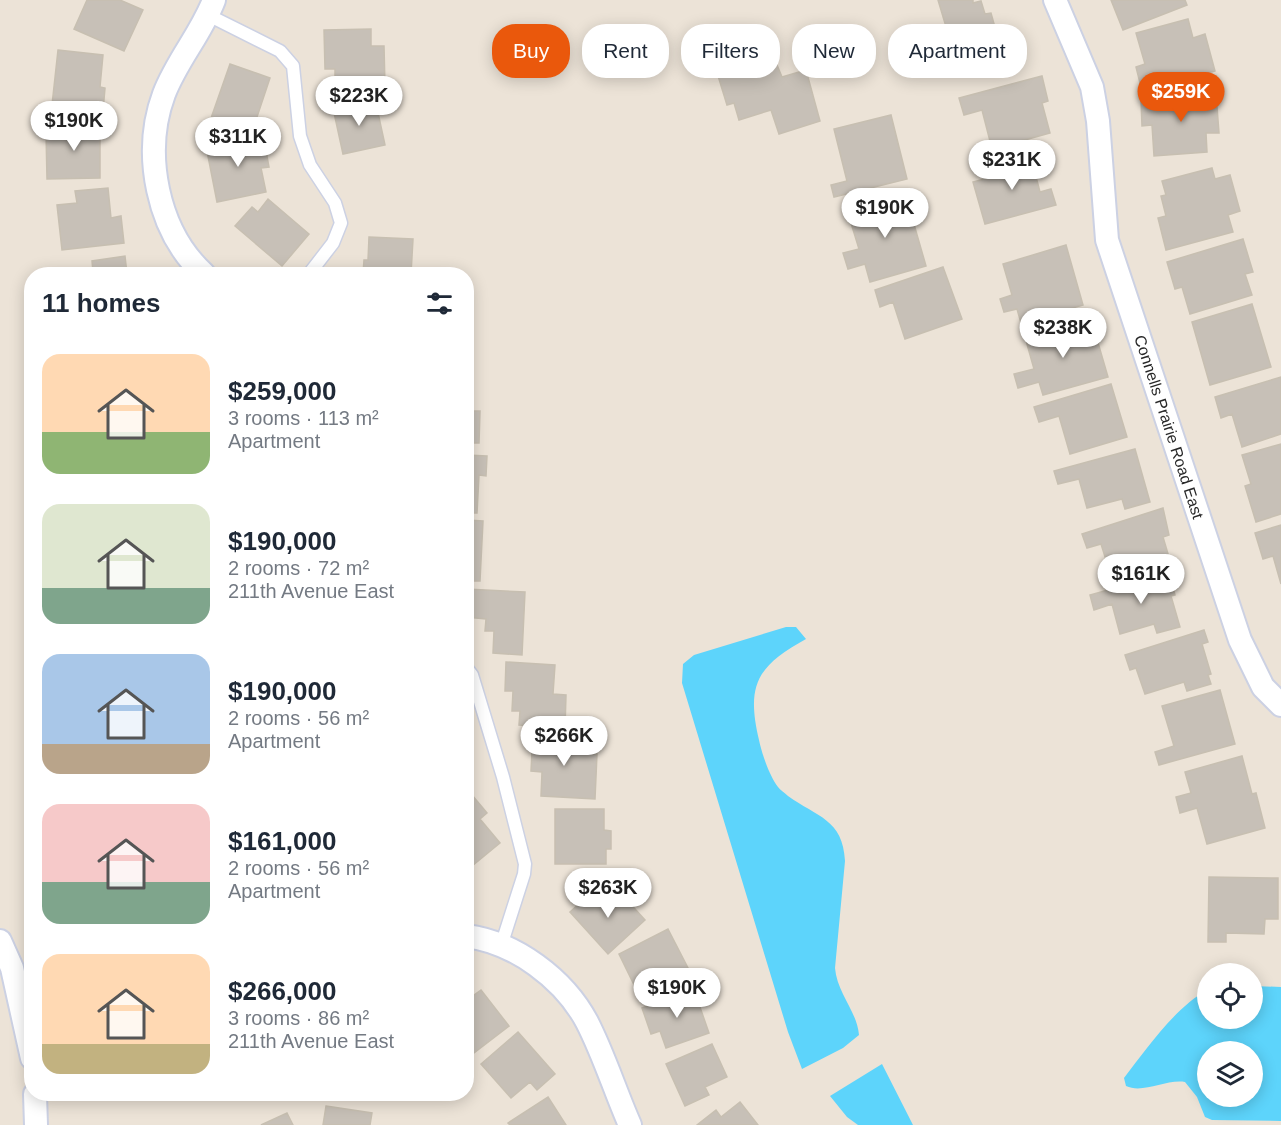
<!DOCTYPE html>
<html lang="en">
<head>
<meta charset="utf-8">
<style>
  body { margin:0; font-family:Arial,sans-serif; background:#f6f6f7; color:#1f2937; height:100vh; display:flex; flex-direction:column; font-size:22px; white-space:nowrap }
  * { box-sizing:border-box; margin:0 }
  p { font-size:20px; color:#747a83 }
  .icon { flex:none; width:33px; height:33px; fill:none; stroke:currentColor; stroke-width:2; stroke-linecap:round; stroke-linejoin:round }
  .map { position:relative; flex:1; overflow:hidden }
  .side { position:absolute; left:24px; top:267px; width:450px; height:834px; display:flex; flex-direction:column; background:#fff; border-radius:24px; box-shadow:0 3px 15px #0003 }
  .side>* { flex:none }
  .guide { position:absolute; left:492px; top:24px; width:570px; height:54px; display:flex; gap:12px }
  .buttons { position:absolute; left:1197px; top:963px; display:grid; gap:12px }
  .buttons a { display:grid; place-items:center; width:66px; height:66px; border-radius:50%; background:#fff; box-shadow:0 3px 15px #0003; font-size:30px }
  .price { position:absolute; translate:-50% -51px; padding:0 14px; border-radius:21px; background:#fff; color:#222; font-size:20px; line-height:39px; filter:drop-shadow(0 2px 3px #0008) }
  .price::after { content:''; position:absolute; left:50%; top:36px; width:18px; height:14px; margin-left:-9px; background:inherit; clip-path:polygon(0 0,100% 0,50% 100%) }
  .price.active { background:#ea580c; color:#fff }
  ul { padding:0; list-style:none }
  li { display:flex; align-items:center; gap:18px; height:150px; padding:0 18px }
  li span { display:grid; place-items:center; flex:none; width:168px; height:120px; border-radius:18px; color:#555 }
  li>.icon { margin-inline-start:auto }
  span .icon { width:72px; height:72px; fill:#fffc; stroke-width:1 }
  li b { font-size:26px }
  h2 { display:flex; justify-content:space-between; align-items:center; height:72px; padding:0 18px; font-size:26px }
  .chip { padding:0 21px; border-radius:24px; background:#fff; box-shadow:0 3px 15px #0003; font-size:21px; line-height:54px }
  .chip.active { background:#ea580c; color:#fff }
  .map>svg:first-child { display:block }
  .water { fill:#5dd4fb; fill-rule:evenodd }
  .building { fill:#c7c0b7; stroke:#c7bfb1; stroke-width:1.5 }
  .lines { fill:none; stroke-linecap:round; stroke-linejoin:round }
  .service-casing { stroke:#ccd1e3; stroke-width:15 }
  .minor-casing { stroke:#ccd1e3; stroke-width:26 }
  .service { stroke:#fff; stroke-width:12 }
  .minor { stroke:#fff; stroke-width:22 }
  .labels { text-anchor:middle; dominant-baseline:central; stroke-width:4.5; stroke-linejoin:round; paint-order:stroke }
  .street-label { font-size:16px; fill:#282828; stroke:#fff }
</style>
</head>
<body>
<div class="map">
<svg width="1281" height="1125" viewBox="0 0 1281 1125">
  <rect width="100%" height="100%" fill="#ece3d7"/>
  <path class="water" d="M786 627H796L806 639C757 666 746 685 759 740 762 754 769 775 778 787 780 790 785 793 788 796 817 817 843 819 845 861L835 968C837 993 857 1011 859 1035L843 1048 802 1069 788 1032 682 683 683 664 694 655Z
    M1253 986 1281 987V1121L1212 1120 1205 1117 1197 1097 1185 1082C1166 1079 1143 1094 1126 1086L1124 1078C1147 1048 1175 1008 1207 990L1208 1018H1252ZM1208 1052H1252V1096H1208Z
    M882 1064 913 1125H858L847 1117 830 1096Z"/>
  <path class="building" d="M87 0H120L143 10 124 51 74 29Z
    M938 0H973V3L981 1 985 14 991 13 996 31 990 32 994 49 956 60Z
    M1111 0H1185L1187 5 1123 30Z
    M1188 19 1193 38 1205 34 1215 71 1142 91 1136 67 1145 64 1136 33Z
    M371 29V46H384L385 86 335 87V69H325L324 30Z
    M770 48 782 77 806 70 820 121 779 134 771 110 739 120 734 103 727 105 715 66Z
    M58 50 103 55 100 87 105 88 103 111 52 105Z
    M230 64 270 78 253 129 233 123 231 128 210 121Z
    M1042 76 1048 101 1042 103 1050 133 992 149 982 110 964 115 959 98Z
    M1216 94 1219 133H1206L1207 152 1154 156 1152 125 1142 126 1141 100Z
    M375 99 385 145 343 154 333 108Z
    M891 115 907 179 834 197 831 185 847 181 834 129Z
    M68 123H100V178L47 179 46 133H68Z
    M263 135 269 167 261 168 266 192 217 202 206 146Z
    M1030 154 1040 192 1051 189 1056 205 985 224 973 182 999 175 996 163Z
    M1212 168 1215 179 1230 175 1240 211 1228 215 1233 232 1166 250 1158 218 1166 216 1161 196 1166 195 1162 181Z
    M108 188 111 218 121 216 124 243 62 250 57 205 77 203 75 191Z
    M905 193 926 266 870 282 865 264 848 269 843 253 859 249 847 210Z
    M268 199 309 234 282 266 235 226 252 207 258 212Z
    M369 237 413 239 411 274H363L364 260H368Z
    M1243 239 1253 272 1245 274 1252 295 1190 314 1182 287 1175 289 1167 262Z
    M1066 245 1083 305 1021 323 1017 309 1004 312 1000 299 1012 295 1003 264Z
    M125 256 127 274H76L93 272 92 261Z
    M943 267 962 319 905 339 893 302 880 307 875 290Z
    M1252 304 1271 367 1210 385 1192 322Z
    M1081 321 1084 332 1094 329 1108 377 1043 395 1039 382 1018 388 1014 374 1034 369 1025 337Z
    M1281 377V434L1242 447 1232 414 1221 418 1215 397Z
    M1111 384 1127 437 1070 454 1059 416 1039 422 1034 407Z
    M466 411H480L479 443H466Z
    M1281 444V514L1256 522 1245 486 1251 484 1242 455Z
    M1135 449 1150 502 1125 509 1122 499 1087 508 1079 479 1058 484 1054 471Z
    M466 455 487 456 486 476 479 475 477 513H466Z
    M1163 508 1169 535 1163 537 1171 564 1113 582 1101 544 1087 548 1082 534Z
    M466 520 483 521 480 581H466Z
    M1281 525V584L1273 556 1263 559 1255 533Z
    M1169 573 1175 595 1171 596 1180 627 1157 633 1154 624 1120 634 1112 604 1094 610 1090 595Z
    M466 589 525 592 522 655 493 653 494 631H485L486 619 466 617Z
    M1204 630 1208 642 1202 644 1211 674 1208 675 1211 684 1187 691 1184 682 1145 694 1136 668 1130 670 1125 655Z
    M506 662 555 665 553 694 566 695 565 728 519 725 520 711H512L513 691H505Z
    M1220 690 1235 744 1159 765 1155 752 1174 746 1162 706Z
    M533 733 579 736 578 753 597 754 595 799 541 796 542 772 531 771Z
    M1242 756 1252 794 1256 793 1265 828 1207 844 1197 808 1180 813 1176 797 1191 793 1185 772Z
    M472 795 487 813 480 819 500 843 466 871V800Z
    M555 809H604V830L611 831V849H606V864H555Z
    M1209 877 1278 878V919H1265L1264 934 1226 933V942H1208Z
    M615 887 645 920 608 954 570 912 592 892 600 901Z
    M668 929 689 970 639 995 619 954Z
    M481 990 509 1026 470 1056 466 1051V1001Z
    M694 990 709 1033 666 1048 660 1031 651 1034 642 1008Z
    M518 1032 555 1074 537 1090 530 1082 511 1098 481 1064Z
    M712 1044 727 1077 705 1087 709 1095 685 1106 666 1064Z
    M548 1097 566 1125H510L508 1123Z
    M740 1102 758 1125H697L716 1110 721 1117Z
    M326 1106 372 1113 370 1125H323Z
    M287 1113 293 1125H261Z"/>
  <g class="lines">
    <g class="service-casing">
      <path id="service" d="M208 15 280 51 293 66 300 136 310 165 335 203 341 223 333 243 309 274
        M466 667 472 675 503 777 525 864 524 874 501 946"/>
    </g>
    <g class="minor-casing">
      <path id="minor" d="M1055 0 1092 87 1098 121 1107 240 1240 640 1263 687 1281 705
        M204 274C157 231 142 153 164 94 177 60 201 34 214 0
        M466 936C515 942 564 979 587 1022 604 1055 615 1091 630 1125
        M0 941 12 968 32 1058
        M35 1094 36 1125"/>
    </g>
    <use href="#service" class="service"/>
    <use href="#minor" class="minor"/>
  </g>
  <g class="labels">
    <g class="street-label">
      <text transform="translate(1169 427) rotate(72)">Connells Prairie Road East</text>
    </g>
  </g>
</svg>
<div class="buttons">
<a><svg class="icon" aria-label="locate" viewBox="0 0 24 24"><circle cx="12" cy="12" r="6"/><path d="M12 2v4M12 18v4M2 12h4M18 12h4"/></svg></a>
<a><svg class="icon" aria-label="layers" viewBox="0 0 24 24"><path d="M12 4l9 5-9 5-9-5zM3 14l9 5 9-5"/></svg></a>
</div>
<b class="price active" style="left:1181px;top:123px">$259K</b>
<b class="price" style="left:359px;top:127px">$223K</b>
<b class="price" style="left:74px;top:152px">$190K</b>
<b class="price" style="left:238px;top:168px">$311K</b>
<b class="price" style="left:1012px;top:191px">$231K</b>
<b class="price" style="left:885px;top:239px">$190K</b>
<b class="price" style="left:1063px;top:359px">$238K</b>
<b class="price" style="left:1141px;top:605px">$161K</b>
<b class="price" style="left:564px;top:767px">$266K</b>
<b class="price" style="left:608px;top:919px">$263K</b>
<b class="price" style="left:677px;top:1019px">$190K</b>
<div class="guide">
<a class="chip active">Buy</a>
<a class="chip">Rent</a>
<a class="chip">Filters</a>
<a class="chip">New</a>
<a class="chip">Apartment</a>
</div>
<section class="side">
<h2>11 homes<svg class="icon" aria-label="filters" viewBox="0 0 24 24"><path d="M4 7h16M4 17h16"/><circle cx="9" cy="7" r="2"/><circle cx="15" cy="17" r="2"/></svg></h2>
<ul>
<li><span style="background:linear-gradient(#ffd9b3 65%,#8fb573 0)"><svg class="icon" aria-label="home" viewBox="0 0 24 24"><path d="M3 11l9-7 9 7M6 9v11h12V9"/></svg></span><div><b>$259,000</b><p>3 rooms · 113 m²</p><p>Apartment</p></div></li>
<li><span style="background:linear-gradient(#dfe7d0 70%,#7fa58c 0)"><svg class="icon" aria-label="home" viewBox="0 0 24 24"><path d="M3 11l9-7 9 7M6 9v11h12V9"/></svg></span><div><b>$190,000</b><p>2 rooms · 72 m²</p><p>211th Avenue East</p></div></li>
<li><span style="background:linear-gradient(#a9c7e8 75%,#b9a48a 0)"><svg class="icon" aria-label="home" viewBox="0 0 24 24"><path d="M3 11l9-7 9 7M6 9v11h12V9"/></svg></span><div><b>$190,000</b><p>2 rooms · 56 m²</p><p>Apartment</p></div></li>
<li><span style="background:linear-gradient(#f6c9c9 65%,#7fa58c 0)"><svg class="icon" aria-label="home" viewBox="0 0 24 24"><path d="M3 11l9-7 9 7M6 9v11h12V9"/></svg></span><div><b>$161,000</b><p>2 rooms · 56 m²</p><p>Apartment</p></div></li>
<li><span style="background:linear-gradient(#ffd9b3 75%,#c2b280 0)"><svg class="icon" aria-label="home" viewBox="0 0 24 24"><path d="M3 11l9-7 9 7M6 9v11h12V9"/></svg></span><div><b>$266,000</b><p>3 rooms · 86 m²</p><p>211th Avenue East</p></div></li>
</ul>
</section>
</div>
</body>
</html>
